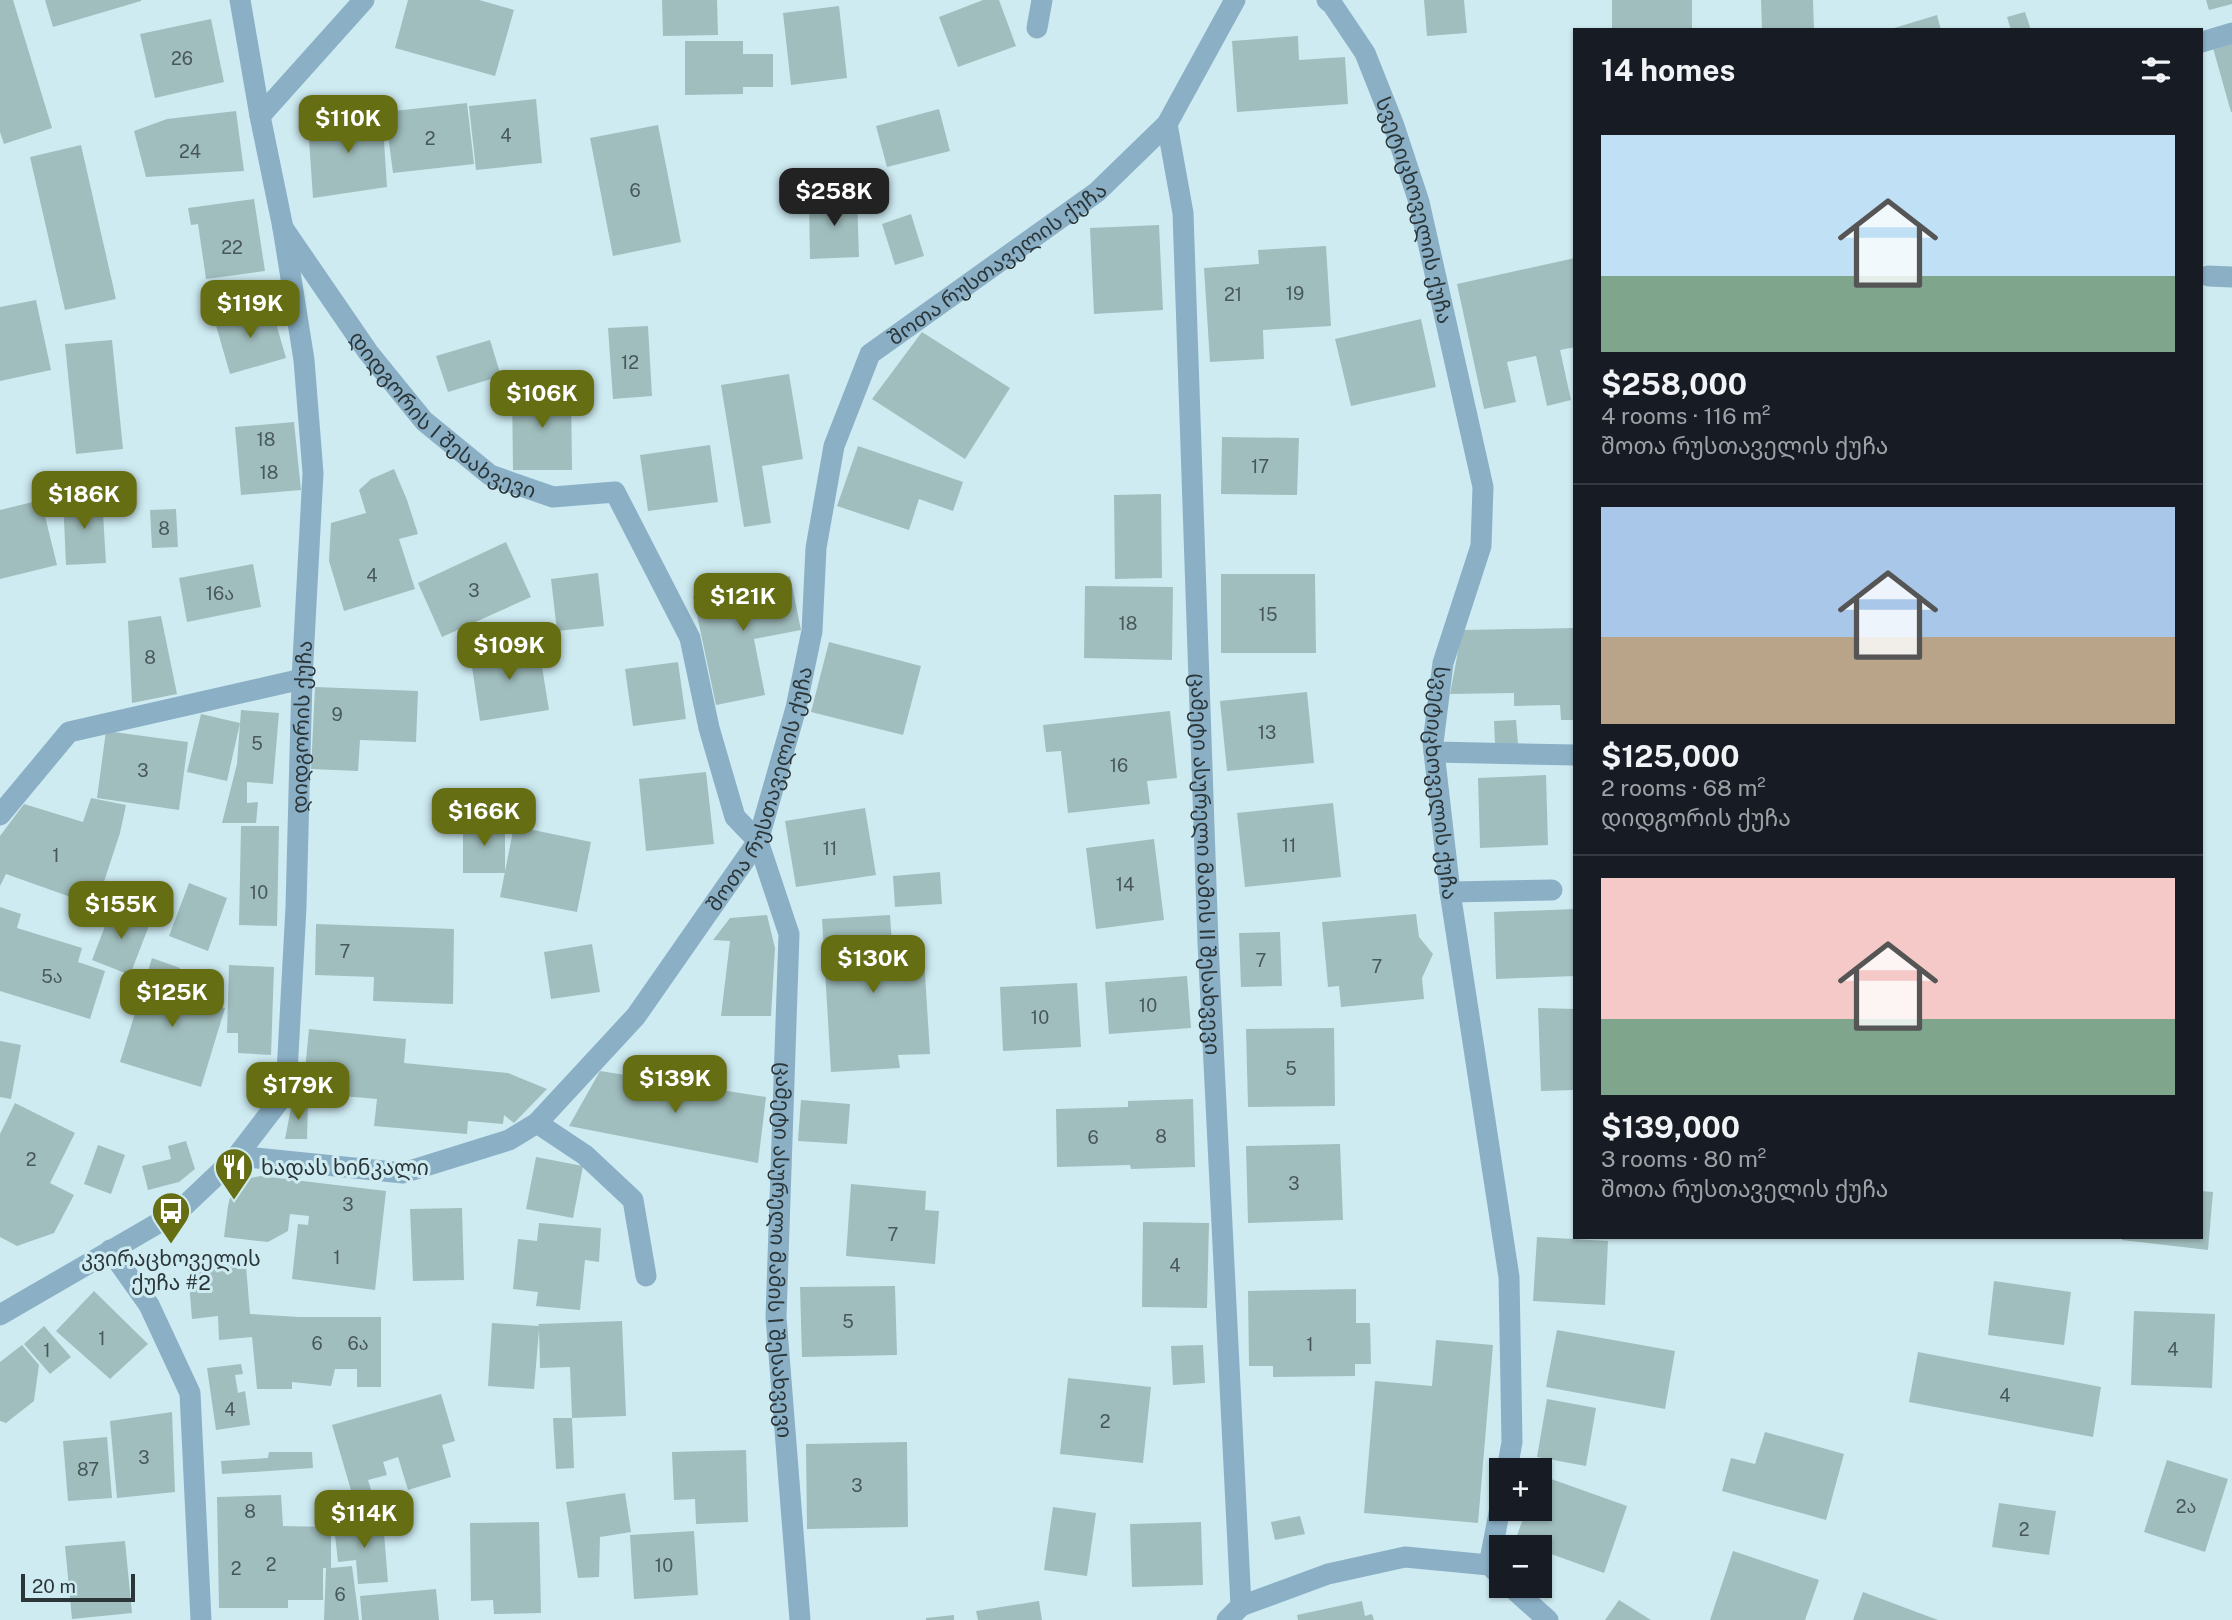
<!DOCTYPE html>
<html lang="en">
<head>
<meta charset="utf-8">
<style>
  body { margin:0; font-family:"Public Sans","Noto Sans Georgian",sans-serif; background:#20242c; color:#f1f3f6; height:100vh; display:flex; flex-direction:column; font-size:26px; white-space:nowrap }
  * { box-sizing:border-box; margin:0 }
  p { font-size:23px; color:#9ea1a6 }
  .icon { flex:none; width:38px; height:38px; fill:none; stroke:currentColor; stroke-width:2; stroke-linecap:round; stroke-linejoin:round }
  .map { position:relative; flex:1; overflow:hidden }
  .details { position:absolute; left:1573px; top:28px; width:630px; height:1211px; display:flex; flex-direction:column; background:#171b24; border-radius:0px; box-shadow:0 2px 5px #0004 }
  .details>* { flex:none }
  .tools { position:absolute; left:1489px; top:1458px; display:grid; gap:14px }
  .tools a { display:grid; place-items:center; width:63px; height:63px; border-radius:0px; background:#171b24; box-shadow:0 2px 5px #0004; font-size:35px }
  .scale { position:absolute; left:21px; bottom:18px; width:114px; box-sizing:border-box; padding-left:7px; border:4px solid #2b3639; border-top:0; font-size:19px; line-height:24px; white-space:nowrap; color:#2b3639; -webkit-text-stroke:5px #ceebf2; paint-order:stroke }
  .price { position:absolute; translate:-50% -60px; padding:0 16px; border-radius:14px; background:#666e14; color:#fff; font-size:23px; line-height:46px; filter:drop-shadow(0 2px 4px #0008) }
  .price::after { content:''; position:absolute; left:50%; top:42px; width:21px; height:16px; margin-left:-10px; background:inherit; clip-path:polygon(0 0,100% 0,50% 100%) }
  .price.on { background:#222; color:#fff }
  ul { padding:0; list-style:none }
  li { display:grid; align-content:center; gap:14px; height:371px; padding:0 28px }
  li+li { border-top:2px solid #363941 }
  li span { display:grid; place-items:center; height:217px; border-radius:0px; color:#555 }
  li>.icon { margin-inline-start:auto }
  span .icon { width:126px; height:126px; fill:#fffc; stroke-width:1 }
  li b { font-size:30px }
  h2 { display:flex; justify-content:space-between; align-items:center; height:84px; padding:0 28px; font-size:30px }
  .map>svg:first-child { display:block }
  .building { fill:#a1bebe }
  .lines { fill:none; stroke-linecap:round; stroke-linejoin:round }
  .minor { stroke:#8bb0c6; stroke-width:21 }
  .labels { text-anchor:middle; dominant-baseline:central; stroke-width:6; stroke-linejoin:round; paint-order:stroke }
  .number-label { font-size:18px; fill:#48585a }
  .street-label { font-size:21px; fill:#2b3639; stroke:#ceebf2 }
  .poi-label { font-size:21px; fill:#2b3639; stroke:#ceebf2; text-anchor:start }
</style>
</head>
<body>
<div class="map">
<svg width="2232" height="1620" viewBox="0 0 2232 1620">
  <rect width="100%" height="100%" fill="#ceebf2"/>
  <path class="building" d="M0 0H13L52 128 4 144 0 132Z
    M45 0H141V1L53 27Z
    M408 0H479L514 10 495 76 395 48Z
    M662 0H717L718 35 663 36Z
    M983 0H999L1016 46 958 67 939 17Z
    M1424 0H1464L1467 33 1427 36Z
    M1612 0H1692V30H1612Z
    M1761 0H1813L1814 30H1762Z
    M2206 0H2232V4L2209 10Z
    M839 6 847 78 791 85 783 13Z
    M2025 12 2031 30H2011L2007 17Z
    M1937 15 1941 30H1891V29Z
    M211 19 224 82 155 98 140 34Z
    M1298 36 1299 60 1345 57 1348 104 1237 112 1232 41Z
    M685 41H743V54H773V87H743V94L685 95Z
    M2232 42V112H2231L2213 48Z
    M536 99 542 163 476 170 469 106Z
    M467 103 474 164 393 173 385 112Z
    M939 109 950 151 887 167 876 126Z
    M236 111 244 171 146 177 134 131 167 119Z
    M382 111 387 187 313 198 308 125Z
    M658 125 681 242 613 256 590 138Z
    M81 145 116 299 65 310 30 157Z
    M857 198 859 257 810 259 809 199Z
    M254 199 265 271 206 279 198 224 191 225 188 208Z
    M911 214 924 256 895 265 882 224Z
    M1159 225 1163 310 1094 314 1090 228Z
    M1326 246 1331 326 1263 330 1264 359 1210 362 1204 268 1259 264 1258 250Z
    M1575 258V347L1560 350 1571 400 1547 406 1536 356 1507 362 1516 402 1484 409 1457 284Z
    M36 300 51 370 0 381V307Z
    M271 306 286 358 230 374 215 322Z
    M1421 319 1436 387 1351 406 1335 339Z
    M648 326 652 396 613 399 608 328Z
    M922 332 1010 388 965 459 872 399Z
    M112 340 123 449 76 454 65 344Z
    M490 340 501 376 448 392 436 356Z
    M789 374 803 459 762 466 771 523 744 527 721 385Z
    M571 390 572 470H513L512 391Z
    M294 422 301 490 241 495 235 427Z
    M1222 437 1299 438 1297 495 1221 494Z
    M710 445 718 502 648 511 640 455Z
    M858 446 963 482 953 511 919 499 909 530 837 506Z
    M394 469 407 500 418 534 399 539 415 589 344 611 329 561 331 523 366 513 359 490 371 479Z
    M1161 494 1162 578 1115 579 1114 495Z
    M102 497 106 563 66 565 63 498Z
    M41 500 57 565 0 579V510Z
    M176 509 178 547 152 548 150 510Z
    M506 542 531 597 442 637 418 583Z
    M253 564 261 607 187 622 179 578Z
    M598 573 604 626 557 631 551 579Z
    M1221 574H1315L1316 653H1221Z
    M790 576 801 630 754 639 765 695 716 705 693 596Z
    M1085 586 1173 587 1172 660 1084 658Z
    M161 616 177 694 132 703 128 621Z
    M1575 628V720H1561L1560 705 1514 706V693L1450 694 1462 630Z
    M538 642 549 710 480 721 470 653Z
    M829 642 921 666 903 735 811 712Z
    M678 662 686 719 633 726 625 669Z
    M315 687 418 691 416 742 360 740 358 771 311 769Z
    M1307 692 1314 763 1227 771 1220 701Z
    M241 710 279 713 273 784 247 782V803L258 802 256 823H222L237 764Z
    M1170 711 1177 778 1147 781 1150 804 1068 813 1061 751 1046 752 1043 725Z
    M201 714 240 723 227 781 187 772Z
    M1516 720 1518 744 1495 745 1494 721Z
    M106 731 188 742 179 810 97 798Z
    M706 772 714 844 646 851 639 779Z
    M1546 775 1548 845 1480 848 1478 778Z
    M91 798 126 805 120 833 96 906 6 874 0 886V836L24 804 83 822Z
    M1333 803 1341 877 1245 887 1237 813Z
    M865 808 876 875 796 887 785 821Z
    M463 824H505V873H463Z
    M241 826H279L277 926 239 925Z
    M514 826 591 842 577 912 500 897Z
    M1154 839 1164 920 1096 929 1086 848Z
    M940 872 942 904 895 907 893 876Z
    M189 883 227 898 208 951 169 936Z
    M0 907 21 914 17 928 82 948 78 962 105 971 90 1019 0 991Z
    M112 908 150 923 130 975 92 960Z
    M1575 909V976L1496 979 1494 912Z
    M1416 914 1419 937 1433 954 1422 978 1424 999 1341 1007 1339 986 1328 987 1322 922Z
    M767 915 775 948 771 1016H721L730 941 713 940 730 918Z
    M890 915 892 944 923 942 930 1054 898 1055 900 1068 831 1072 822 919Z
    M316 924 454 929 453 1004 373 1001 374 977 315 975Z
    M1280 932 1282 986 1241 987 1239 933Z
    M592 944 600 992 551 999 544 952Z
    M152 958 180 968 171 998 183 1001 185 995 225 1008 201 1087 120 1062Z
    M229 965 274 967 271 1055 238 1053V1033H227Z
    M1187 976 1191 1028 1109 1034 1105 982Z
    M1077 983 1081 1047 1003 1051 1000 987Z
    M1538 1008 1575 1009V1090L1541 1091Z
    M1334 1028 1335 1106 1248 1107 1246 1029Z
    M309 1029 406 1039 404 1063 508 1073 547 1089 514 1123 504 1115 503 1124 468 1121 467 1134 374 1126 377 1099 342 1096 341 1107 308 1103 309 1093 303 1092Z
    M0 1041 21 1045 11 1099 0 1097Z
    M600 1071 766 1097 758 1163 569 1126Z
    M1193 1099 1195 1167 1131 1169 1130 1165 1057 1167 1056 1109 1128 1107V1101Z
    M801 1100 850 1104 847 1144 798 1141Z
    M15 1103 75 1133 50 1183 74 1195 54 1233 17 1246 0 1237V1134Z
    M292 1103H308L307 1139H285Z
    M186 1141 195 1169 179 1182 148 1190 142 1166 171 1159 168 1146Z
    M1340 1144 1343 1220 1248 1223 1246 1146Z
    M98 1145 125 1155 111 1194 84 1184Z
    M536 1157 583 1166 573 1218 526 1209Z
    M261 1176 386 1191 375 1290 292 1279 298 1224 308 1225 309 1216 290 1214 288 1231 268 1242 224 1237 228 1206 234 1181Z
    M851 1184 926 1191 925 1210 939 1211 935 1264 846 1256Z
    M2202 1191 2213 1192 2208 1250 2122 1240V1237H2202Z
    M462 1208 464 1280 413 1281 410 1209Z
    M1143 1222 1209 1223 1207 1308 1142 1307Z
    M539 1223 601 1228 599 1262 585 1260 580 1310 536 1306 538 1292 513 1289 518 1239 537 1241Z
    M1537 1237 1608 1241 1605 1305 1533 1301Z
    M245 1254 250 1314 299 1317H381V1387H357V1369H335L331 1386 292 1382V1389H257L252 1337 219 1340 218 1316 192 1319 187 1259Z
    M1994 1281 2071 1292 2064 1345 1988 1335Z
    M895 1286 897 1355 802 1357 800 1287Z
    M1356 1289V1323H1370L1371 1364H1355V1376L1273 1377V1366H1249L1248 1291Z
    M94 1291 148 1344 110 1379 56 1331Z
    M2134 1311 2215 1314 2212 1388 2131 1385Z
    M622 1321 626 1416 572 1418 570 1367 540 1368 539 1330 534 1389 488 1386 492 1323 539 1326 538 1324Z
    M44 1326 71 1357 50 1374 24 1344Z
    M1557 1330 1675 1351 1665 1409 1546 1387Z
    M1436 1340 1493 1345 1478 1523 1364 1513 1375 1381 1432 1386Z
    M22 1345 39 1365 34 1401 6 1423 0 1421V1362Z
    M1203 1345 1205 1383 1173 1385 1171 1346Z
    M1918 1352 2101 1387 2093 1437 1909 1402Z
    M241 1364 243 1374 235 1375 238 1393 245 1391 250 1425 216 1430 207 1368Z
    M1068 1378 1151 1387 1143 1463 1060 1454Z
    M441 1394 455 1441 442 1445 451 1477 408 1490 398 1457 383 1462 387 1475 368 1480 376 1506 357 1511 332 1425Z
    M1547 1399 1596 1408 1586 1466 1537 1457Z
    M172 1412 175 1492 117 1498 110 1421Z
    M553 1418H572L574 1468 556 1469Z
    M1765 1432 1844 1454 1826 1520 1722 1491 1731 1458 1755 1464Z
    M107 1437 112 1498 68 1501 63 1441Z
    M907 1442 908 1527 807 1529 806 1444Z
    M746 1450 748 1522 696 1524 695 1499 674 1500 672 1452Z
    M269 1452H312L313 1468 222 1474 221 1461 268 1458Z
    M2167 1460 2228 1479 2205 1552 2144 1532Z
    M1540 1475 1627 1506 1604 1573 1540 1550V1547H1531L1515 1541 1527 1508H1540Z
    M625 1493 631 1532 600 1537 599 1577 578 1578 566 1502Z
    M281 1495 283 1526 331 1527V1568L352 1566 359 1620H324L326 1568H323V1600H288V1608H219L217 1497Z
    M1999 1503 2056 1511 2049 1555 1992 1547Z
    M1053 1507 1096 1513 1087 1576 1044 1570Z
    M1300 1516 1305 1534 1275 1540 1271 1522Z
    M383 1521 388 1582 358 1584 356 1560 338 1562 334 1526Z
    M539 1522 541 1613 494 1614 493 1600 471 1601 470 1523Z
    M1201 1522 1203 1585 1132 1587 1130 1524Z
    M694 1531 698 1595 634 1599 630 1535Z
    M125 1541 132 1613 72 1619 65 1546Z
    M1733 1551 1819 1580 1805 1620H1710Z
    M436 1589 439 1620H362L360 1596Z
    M1863 1592 1938 1620H1853Z
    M1619 1600 1651 1620H1605Z
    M1039 1601 1042 1620H978L976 1611Z
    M1362 1601 1365 1616 1372 1614 1374 1620H1298L1297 1615Z
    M954 1615V1620H926V1618Z"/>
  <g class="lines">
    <g class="minor">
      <path id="s1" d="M1327 0 1332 4 1365 53 1394 126 1419 202 1483 487 1481 546 1443 663 1433 743 1450 892 1509 1277 1512 1442 1507 1470"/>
      <path d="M1037 28 1042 0"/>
      <path d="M2202 42 2232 33"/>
      <path d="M260 116 364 0"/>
      <path id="s2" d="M1167 124 1183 213 1208 943 1241 1606"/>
      <path id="s3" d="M283 228 368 352 424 421 490 475 553 497 615 492 690 638 709 728 735 817 758 841 789 934 776 1317 800 1620"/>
      <path d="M2208 276 2232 277"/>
      <path d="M1434 752 1575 755"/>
      <path d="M0 815 69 732 302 679"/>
      <path d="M1450 892 1552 890"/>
      <path d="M537 1123 585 1155 633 1200 646 1276"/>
      <path id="s4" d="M237 1156 403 1173 509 1140 537 1123 636 1016 758 841 796 708 812 631 816 548 834 446 870 354 1097 192 1167 124 1235 0"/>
      <path d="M110 1250 149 1305 190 1393 201 1620"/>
      <path id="s5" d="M0 1315 179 1211 237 1156 286 1092 296 907 302 679 313 473 304 360 283 228 260 116 240 0"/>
      <path d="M1489 1565 1502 1498"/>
      <path d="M1510 1586 1548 1620"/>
      <path d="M1227 1620 1241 1606 1328 1574 1405 1557 1489 1565 1502 1577"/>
    </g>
  </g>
  <defs>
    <g id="restaurant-pin" transform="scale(2.0125)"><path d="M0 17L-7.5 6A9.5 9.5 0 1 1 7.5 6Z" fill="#666e14" stroke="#ceebf2"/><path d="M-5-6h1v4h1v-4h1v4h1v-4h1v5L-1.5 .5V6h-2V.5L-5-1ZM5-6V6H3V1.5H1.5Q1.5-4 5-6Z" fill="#fff"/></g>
    <g id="bus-pin" transform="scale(2.0125)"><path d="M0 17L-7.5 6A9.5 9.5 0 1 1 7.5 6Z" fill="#666e14" stroke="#ceebf2"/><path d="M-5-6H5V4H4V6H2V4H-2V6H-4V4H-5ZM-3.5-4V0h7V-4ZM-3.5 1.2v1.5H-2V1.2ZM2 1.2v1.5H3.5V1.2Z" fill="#fff"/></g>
  </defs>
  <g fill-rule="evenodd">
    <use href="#restaurant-pin" x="234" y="1167"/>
    <use href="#bus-pin" x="171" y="1211"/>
  </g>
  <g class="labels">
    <g class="number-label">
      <text x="182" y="58">26</text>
      <text x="506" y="135">4</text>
      <text x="430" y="138">2</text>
      <text x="190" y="151">24</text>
      <text x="635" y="190">6</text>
      <text x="232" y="247">22</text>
      <text x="1295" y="293">19</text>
      <text x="1233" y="294">21</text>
      <text x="630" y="362">12</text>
      <text x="266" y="439">18</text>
      <text x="1260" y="466">17</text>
      <text x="269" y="472">18</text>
      <text x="164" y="528">8</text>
      <text x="372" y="575">4</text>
      <text x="474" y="590">3</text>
      <text x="220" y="593">16ა</text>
      <text x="1268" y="614">15</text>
      <text x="1128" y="623">18</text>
      <text x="150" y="657">8</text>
      <text x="337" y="714">9</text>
      <text x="1267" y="732">13</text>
      <text x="257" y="743">5</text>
      <text x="1119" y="765">16</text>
      <text x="143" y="770">3</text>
      <text x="1289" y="845">11</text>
      <text x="830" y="848">11</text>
      <text x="56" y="855">1</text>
      <text x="1125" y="884">14</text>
      <text x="259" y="892">10</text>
      <text x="345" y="951">7</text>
      <text x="1261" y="960">7</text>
      <text x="1377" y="966">7</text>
      <text x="52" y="976">5ა</text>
      <text x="1148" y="1005">10</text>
      <text x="1040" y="1017">10</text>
      <text x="1291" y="1068">5</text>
      <text x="1161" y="1136">8</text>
      <text x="1093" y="1137">6</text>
      <text x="31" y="1159">2</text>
      <text x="1294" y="1183">3</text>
      <text x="348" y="1204">3</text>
      <text x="893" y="1234">7</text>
      <text x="337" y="1257">1</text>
      <text x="1175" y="1265">4</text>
      <text x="848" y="1321">5</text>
      <text x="102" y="1338">1</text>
      <text x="317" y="1343">6</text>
      <text x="358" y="1343">6ა</text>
      <text x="1310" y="1344">1</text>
      <text x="2173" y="1349">4</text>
      <text x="47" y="1350">1</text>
      <text x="2005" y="1395">4</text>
      <text x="230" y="1409">4</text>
      <text x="1105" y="1421">2</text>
      <text x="144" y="1457">3</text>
      <text x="88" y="1469">87</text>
      <text x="857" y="1485">3</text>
      <text x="2186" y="1506">2ა</text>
      <text x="250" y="1511">8</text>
      <text x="2024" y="1529">2</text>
      <text x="271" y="1564">2</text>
      <text x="664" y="1565">10</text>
      <text x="236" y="1568">2</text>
      <text x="340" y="1594">6</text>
    </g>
    <g class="street-label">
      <text stroke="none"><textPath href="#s1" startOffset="231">სვეტიცხოველის ქუჩა</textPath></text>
      <text stroke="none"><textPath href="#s4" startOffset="1328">შოთა რუსთაველის ქუჩა</textPath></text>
      <text stroke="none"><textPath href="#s3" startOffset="250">დიდგორის I შესახვევი</textPath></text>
      <text stroke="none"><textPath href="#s5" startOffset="733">დიდგორის ქუჩა</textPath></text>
      <text stroke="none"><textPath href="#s1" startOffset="819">სვეტიცხოველის ქუჩა</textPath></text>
      <text stroke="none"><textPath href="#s4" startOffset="719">შოთა რუსთაველის ქუჩა</textPath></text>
      <text stroke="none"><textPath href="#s2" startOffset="742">ცამეტი ასურელი მამის II შესახვევი</textPath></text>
      <text stroke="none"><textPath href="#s3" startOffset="1250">ცამეტი ასურელი მამის I შესახვევი</textPath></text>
    </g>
    <g class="poi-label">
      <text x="261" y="1167">ხადას ხინკალი</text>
      <text x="171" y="1258" text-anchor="middle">კვირაცხოველის<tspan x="171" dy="24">ქუჩა #2</tspan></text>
    </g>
  </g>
</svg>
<div class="tools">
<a>+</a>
<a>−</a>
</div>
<div class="scale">20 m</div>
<b class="price" style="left:348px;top:155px">$110K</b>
<b class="price on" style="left:834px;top:228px">$258K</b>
<b class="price" style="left:250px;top:340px">$119K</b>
<b class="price" style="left:542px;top:430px">$106K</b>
<b class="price" style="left:84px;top:531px">$186K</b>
<b class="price" style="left:743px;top:633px">$121K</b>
<b class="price" style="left:509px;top:682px">$109K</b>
<b class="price" style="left:484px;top:848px">$166K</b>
<b class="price" style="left:121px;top:941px">$155K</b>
<b class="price" style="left:873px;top:995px">$130K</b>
<b class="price" style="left:172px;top:1029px">$125K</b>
<b class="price" style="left:675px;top:1115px">$139K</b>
<b class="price" style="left:298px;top:1122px">$179K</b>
<b class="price" style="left:364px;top:1550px">$114K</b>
<section class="details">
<h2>14 homes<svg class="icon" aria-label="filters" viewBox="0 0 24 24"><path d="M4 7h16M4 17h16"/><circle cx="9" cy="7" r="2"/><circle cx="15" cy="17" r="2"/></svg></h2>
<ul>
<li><span style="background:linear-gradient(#bfe0f5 65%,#7fa58c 0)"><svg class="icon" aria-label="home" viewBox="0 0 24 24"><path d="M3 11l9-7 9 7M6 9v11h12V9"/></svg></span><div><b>$258,000</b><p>4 rooms · 116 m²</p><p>შოთა რუსთაველის ქუჩა</p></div></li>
<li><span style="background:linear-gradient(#a9c7e8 60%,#b9a48a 0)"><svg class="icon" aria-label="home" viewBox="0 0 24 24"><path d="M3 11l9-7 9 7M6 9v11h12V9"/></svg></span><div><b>$125,000</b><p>2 rooms · 68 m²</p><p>დიდგორის ქუჩა</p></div></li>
<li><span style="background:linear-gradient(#f6c9c9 65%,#7fa58c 0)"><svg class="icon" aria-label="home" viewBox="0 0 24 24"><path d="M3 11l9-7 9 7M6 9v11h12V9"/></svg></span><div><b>$139,000</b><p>3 rooms · 80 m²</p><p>შოთა რუსთაველის ქუჩა</p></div></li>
</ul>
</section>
</div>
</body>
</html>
